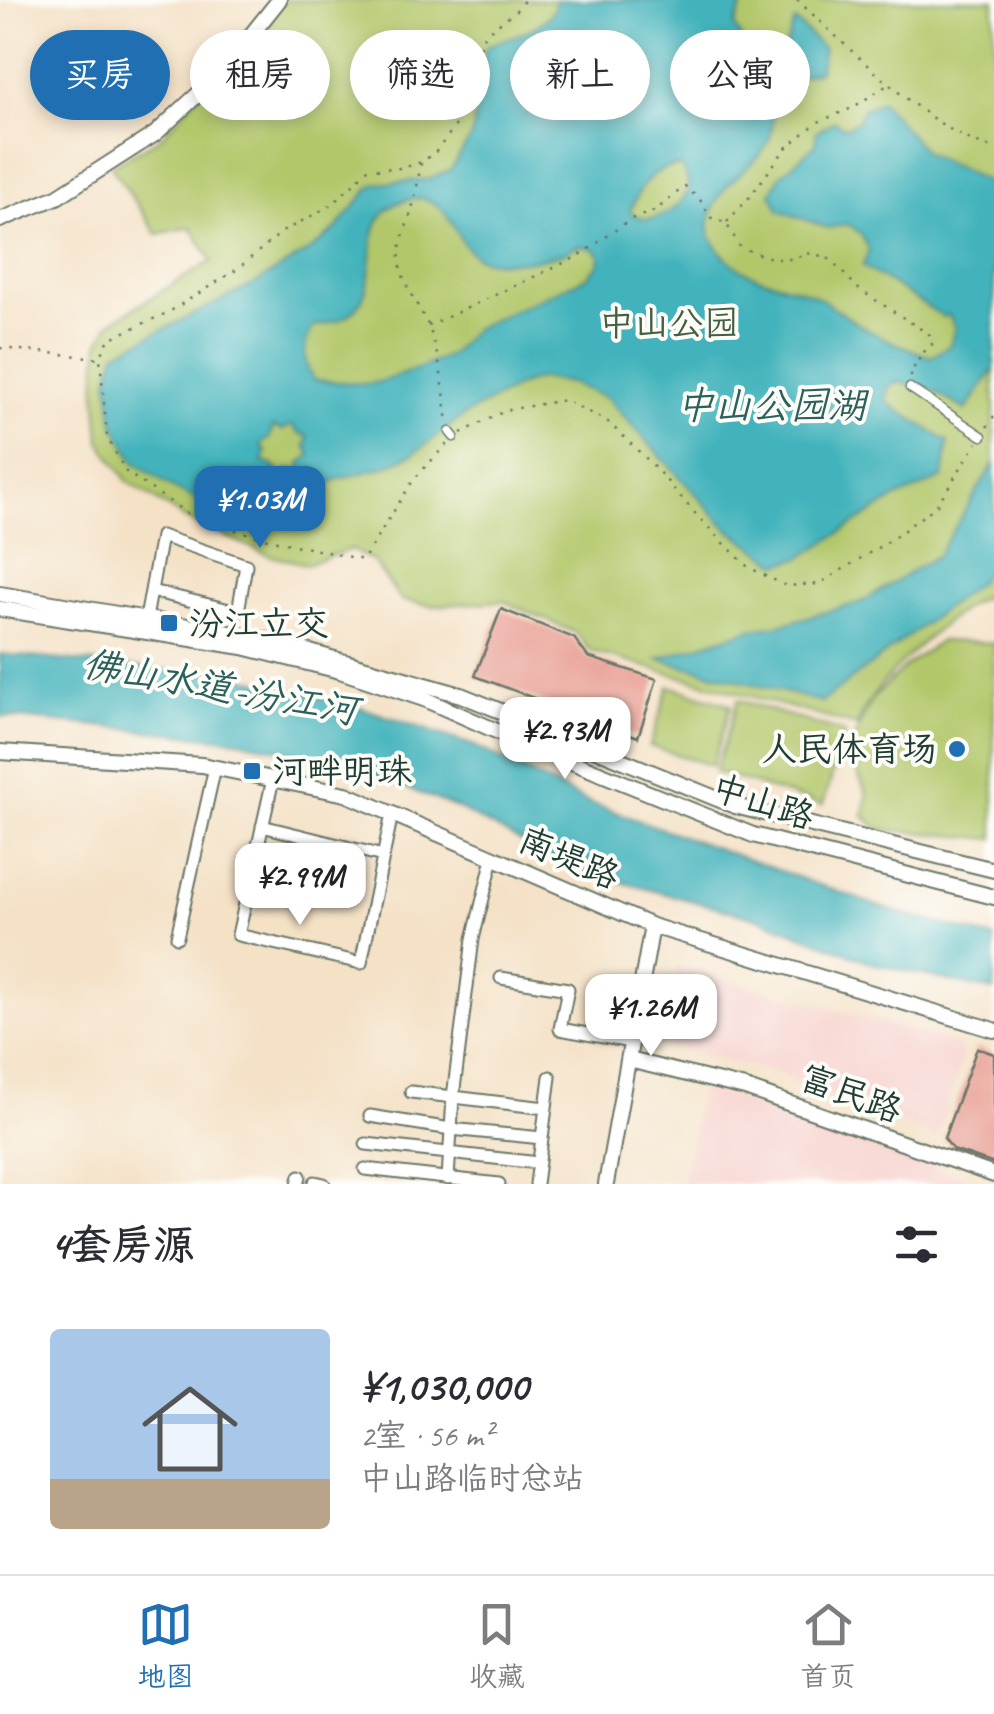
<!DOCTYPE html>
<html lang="zh">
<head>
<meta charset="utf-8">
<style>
  body { margin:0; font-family:Caveat,"LXGW WenKai TC",sans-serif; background:#f7f7f7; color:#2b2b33; height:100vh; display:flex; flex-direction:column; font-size:38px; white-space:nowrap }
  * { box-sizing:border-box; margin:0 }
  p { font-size:32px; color:#7c7c81 }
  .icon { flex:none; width:55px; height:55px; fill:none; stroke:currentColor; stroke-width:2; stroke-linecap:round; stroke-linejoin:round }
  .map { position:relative; height:1184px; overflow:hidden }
  .sheet { display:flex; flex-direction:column; background:#fff; flex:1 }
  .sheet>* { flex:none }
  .hud { position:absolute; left:30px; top:30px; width:935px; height:90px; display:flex; gap:20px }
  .price { position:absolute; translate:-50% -85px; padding:0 22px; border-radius:20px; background:#fff; color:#222; font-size:32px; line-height:65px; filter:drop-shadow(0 2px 5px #0008) }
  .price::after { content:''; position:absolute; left:50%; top:60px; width:30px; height:22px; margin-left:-15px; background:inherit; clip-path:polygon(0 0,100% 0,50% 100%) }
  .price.active { background:#1f6fb2; color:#fff }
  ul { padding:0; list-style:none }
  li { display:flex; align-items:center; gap:30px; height:250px; padding:0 50px }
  li span { display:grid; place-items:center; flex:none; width:280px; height:200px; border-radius:10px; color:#555 }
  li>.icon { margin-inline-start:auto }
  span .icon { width:120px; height:120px; fill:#fffc; stroke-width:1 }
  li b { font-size:42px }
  h2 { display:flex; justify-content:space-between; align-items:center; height:120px; padding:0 50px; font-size:42px }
  .chip { padding:0 35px; border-radius:45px; background:#fff; box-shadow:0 5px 15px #0003; font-size:35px; line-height:90px }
  .chip.active { background:#1f6fb2; color:#fff }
  .tab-bar { display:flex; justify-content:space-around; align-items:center; height:140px; border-top:2px solid #e1e1e2; background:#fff; font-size:28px; color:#7c7c81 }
  .tab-bar a { display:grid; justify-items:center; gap:5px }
  .tab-bar .active { color:#1f6fb2 }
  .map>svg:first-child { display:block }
  .built { fill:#f7d0cc }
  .green { fill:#b2c76b; stroke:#688250; stroke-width:2.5 }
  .water { fill:#43b3bc; stroke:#317878; stroke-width:2.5; fill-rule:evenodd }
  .building { fill:#e7978c }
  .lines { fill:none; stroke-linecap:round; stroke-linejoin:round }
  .pedestrian-casing { stroke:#6a7667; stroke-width:11 }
  .minor-casing { stroke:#6a7667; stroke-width:15 }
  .tertiary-casing { stroke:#6a7667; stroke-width:18 }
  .path { stroke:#6a7667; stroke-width:2.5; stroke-dasharray:2.5 8; stroke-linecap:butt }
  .pedestrian { stroke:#fff; stroke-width:8 }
  .minor { stroke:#fff; stroke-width:11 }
  .tertiary { stroke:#fff; stroke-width:14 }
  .poi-dot { fill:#1f6fb2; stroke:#fdfcf7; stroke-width:4 }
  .labels { text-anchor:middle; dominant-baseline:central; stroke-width:8; stroke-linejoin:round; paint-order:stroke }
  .park-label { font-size:35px; fill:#446042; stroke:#fdfcf7 }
  .poi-label { font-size:35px; fill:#1f3d34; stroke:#fdfcf7; text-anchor:start }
  .street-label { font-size:35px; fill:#1f3d34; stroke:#fdfcf7 }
  .water-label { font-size:38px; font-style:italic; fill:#2a605d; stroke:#fdfcf7 }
</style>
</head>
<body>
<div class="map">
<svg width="994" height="1184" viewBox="0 0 994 1184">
  <rect width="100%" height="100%" fill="#fdfcf7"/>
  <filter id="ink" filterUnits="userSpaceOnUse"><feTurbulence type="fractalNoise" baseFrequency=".01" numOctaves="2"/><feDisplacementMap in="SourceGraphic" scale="20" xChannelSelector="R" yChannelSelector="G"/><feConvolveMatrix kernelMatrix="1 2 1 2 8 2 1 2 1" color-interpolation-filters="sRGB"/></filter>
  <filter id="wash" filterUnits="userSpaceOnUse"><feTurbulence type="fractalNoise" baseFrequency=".0048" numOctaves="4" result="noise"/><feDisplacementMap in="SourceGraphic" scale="40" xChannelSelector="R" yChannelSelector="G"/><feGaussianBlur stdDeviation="2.25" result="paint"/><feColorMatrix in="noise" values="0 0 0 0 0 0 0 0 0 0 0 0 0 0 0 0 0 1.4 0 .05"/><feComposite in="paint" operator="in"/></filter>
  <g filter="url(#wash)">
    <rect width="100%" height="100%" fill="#f4e1c6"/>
    <path class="built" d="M678 966 961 1045 962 1060 936 1137 775 1072 661 1044Z
      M701 1088 745 1101 985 1184H683Z"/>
    <path class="green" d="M284 0H994V593C985 597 974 601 966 607 932 632 869 686 857 726L590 651 576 633 503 601 432 606 401 600 374 562 351 549 307 564 271 556 185 519 127 481 100 441 96 391 99 343 111 322 212 261 191 227 157 234 111 166 159 139Z
      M941 641 994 643V839L878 829 864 816 867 794 858 774 852 744 861 722 873 698 909 663Z
      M669 686 731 705 712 766 650 746Z
      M738 700 845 733 823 805 715 772Z"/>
    <path class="water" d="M556 0H744L735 26 745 47 767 61 784 51 795 21 824 49 819 71 790 79 776 87C773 102 774 127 769 140 756 170 721 176 710 218 706 232 713 242 721 252 747 283 782 280 816 296 832 304 845 317 861 326 882 339 908 348 931 357L950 345 955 327 948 314 944 317 863 266 869 249 860 233 848 224 828 228 779 210 771 193 780 176 816 144V132L834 121 846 128 859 120 862 110 881 101 926 153 994 185V369L966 410 928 388 896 382 889 386 886 402 948 442 943 478 896 498 800 558 779 564 728 529 607 398 570 383 541 378 523 384 465 415 413 454 385 467 338 479 312 490 300 468 302 462 311 455 306 446 308 436 298 433 292 425 283 430 273 427 269 439 261 444 266 453 263 462 273 465 281 475 289 470H295L305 491 296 498 283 496 220 511 173 488 134 462 114 423 108 380 116 353 258 282 313 248 336 229 368 190 376 184 430 179 451 169 470 139 473 130 485 49 490 45C513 35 553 28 556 0ZM680 166C685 173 690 181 688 189 682 211 645 230 630 211 641 186 651 167 680 166ZM419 198C457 203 454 253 485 260 508 265 542 260 564 253 569 251 573 247 579 246 584 246 589 248 594 249L600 255 599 264 587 277 475 328 451 354 423 367 380 382 365 384 314 380C302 363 302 343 314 326 330 323 348 320 358 306 385 267 351 204 419 198Z
      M994 463V562L978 583 822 702 658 659 751 629 779 625 862 602 938 555Z
      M0 654 245 678 362 708 475 746 590 803 889 910 994 938V991L875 964 761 919 572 869 455 807 348 765 238 740 0 716Z"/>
    <g id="blocks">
      <path class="building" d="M501 609 574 638 588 657 657 679 638 737 475 676Z
        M977 1048 994 1054V1164L953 1150 944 1138Z"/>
    </g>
  </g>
  <g filter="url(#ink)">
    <use href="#blocks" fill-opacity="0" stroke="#6a7667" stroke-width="2.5"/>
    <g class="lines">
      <g class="pedestrian-casing">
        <path id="pedestrian" d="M910 388 982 436
          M450 432 454 437"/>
      </g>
      <g class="minor-casing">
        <path id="minor" d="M145 624 161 536 246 565 238 612 151 591
          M273 779 238 935 361 963 392 814
          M262 826 383 856
          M177 937 215 767
          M501 978 568 989 560 1029 631 1042
          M411 1092 546 1108
          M370 1116 451 1129 542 1138
          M366 1144 539 1163
          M365 1169 499 1184
          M448 1179 453 1097 473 939 493 858
          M315 1182 324 1184
          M298 1184 300 1176
          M536 1184 550 1077"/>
      </g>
      <g class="tertiary-casing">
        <path id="tertiary" d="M0 220 57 197 155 134 220 74 279 0
          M0 594 264 639 461 695 735 806 994 870
          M0 609 243 647 340 671 424 699 510 737 753 835 994 897
          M0 752 202 765 346 794 652 926 994 1030
          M629 1060 745 1088 994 1175
          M606 1184 652 926"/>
      </g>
      <path class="path" d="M797 0C845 43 932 135 994 148
        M421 163C418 179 416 195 412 209 407 227 398 243 400 262 402 283 419 306 428 325 440 356 444 391 448 423
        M727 222 748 199 786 148 818 122 852 108 889 84
        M428 326 579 256 631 219 655 211 685 186 704 204 709 217 726 223 740 247C764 256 784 266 806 253L827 257 860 290 930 335 932 345 919 356V364L911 369V381
        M0 348 99 358
        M987 427 994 416
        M461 433 507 410 565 400 608 422 651 463 700 519 748 567 786 586 819 584 892 539 936 506 977 443
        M447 444 414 479 363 560 263 538 194 518 126 472 107 437 100 358 109 339 169 312 236 270 282 232 333 204 368 169 403 168 421 162 435 153 456 125 484 35 520 7 524 0"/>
      <use href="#pedestrian" class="pedestrian"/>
      <use href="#minor" class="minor"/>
      <use href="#tertiary" class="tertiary"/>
    </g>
  </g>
  <g class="poi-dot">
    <rect x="159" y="613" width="20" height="20" rx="5"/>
    <circle cx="957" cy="749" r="10"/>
    <rect x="242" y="761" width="20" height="20" rx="5"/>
  </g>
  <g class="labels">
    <g class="park-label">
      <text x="669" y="323">中山公园</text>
    </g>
    <g class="poi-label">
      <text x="189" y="623">汾江立交</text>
      <text x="937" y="749" text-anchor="end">人民体育场</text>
      <text x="272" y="771">河畔明珠</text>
    </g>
    <g class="street-label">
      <text transform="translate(763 802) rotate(18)">中山路</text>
      <text transform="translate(569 858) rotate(23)">南堤路</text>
      <text transform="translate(851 1094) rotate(20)">富民路</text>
    </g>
    <g class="water-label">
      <text x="771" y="405">中山公园湖</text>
      <text transform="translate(220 687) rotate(10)">佛山水道-汾江河</text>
    </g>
  </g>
</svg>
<b class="price active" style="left:260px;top:551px">¥1.03M</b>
<b class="price" style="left:565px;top:782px">¥2.93M</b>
<b class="price" style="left:300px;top:928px">¥2.99M</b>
<b class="price" style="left:651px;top:1059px">¥1.26M</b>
<div class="hud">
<a class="chip active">买房</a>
<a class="chip">租房</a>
<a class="chip">筛选</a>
<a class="chip">新上</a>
<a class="chip">公寓</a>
</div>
</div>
<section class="sheet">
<h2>4套房源<svg class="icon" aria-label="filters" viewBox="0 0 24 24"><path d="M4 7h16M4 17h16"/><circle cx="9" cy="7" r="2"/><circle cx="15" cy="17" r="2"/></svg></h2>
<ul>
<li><span style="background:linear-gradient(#a9c7e8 75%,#b9a48a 0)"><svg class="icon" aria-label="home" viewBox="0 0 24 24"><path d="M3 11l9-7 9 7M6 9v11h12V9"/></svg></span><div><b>¥1,030,000</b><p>2室 · 56 m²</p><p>中山路临时总站</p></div></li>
</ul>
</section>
<nav class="tab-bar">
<a class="active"><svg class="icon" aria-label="map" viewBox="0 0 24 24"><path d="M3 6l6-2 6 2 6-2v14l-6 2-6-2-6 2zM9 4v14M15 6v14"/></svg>地图</a>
<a><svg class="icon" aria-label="saved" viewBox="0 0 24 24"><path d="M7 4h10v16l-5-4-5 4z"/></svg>收藏</a>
<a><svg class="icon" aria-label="home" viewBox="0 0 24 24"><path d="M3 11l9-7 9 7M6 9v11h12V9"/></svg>首页</a>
</nav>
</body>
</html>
